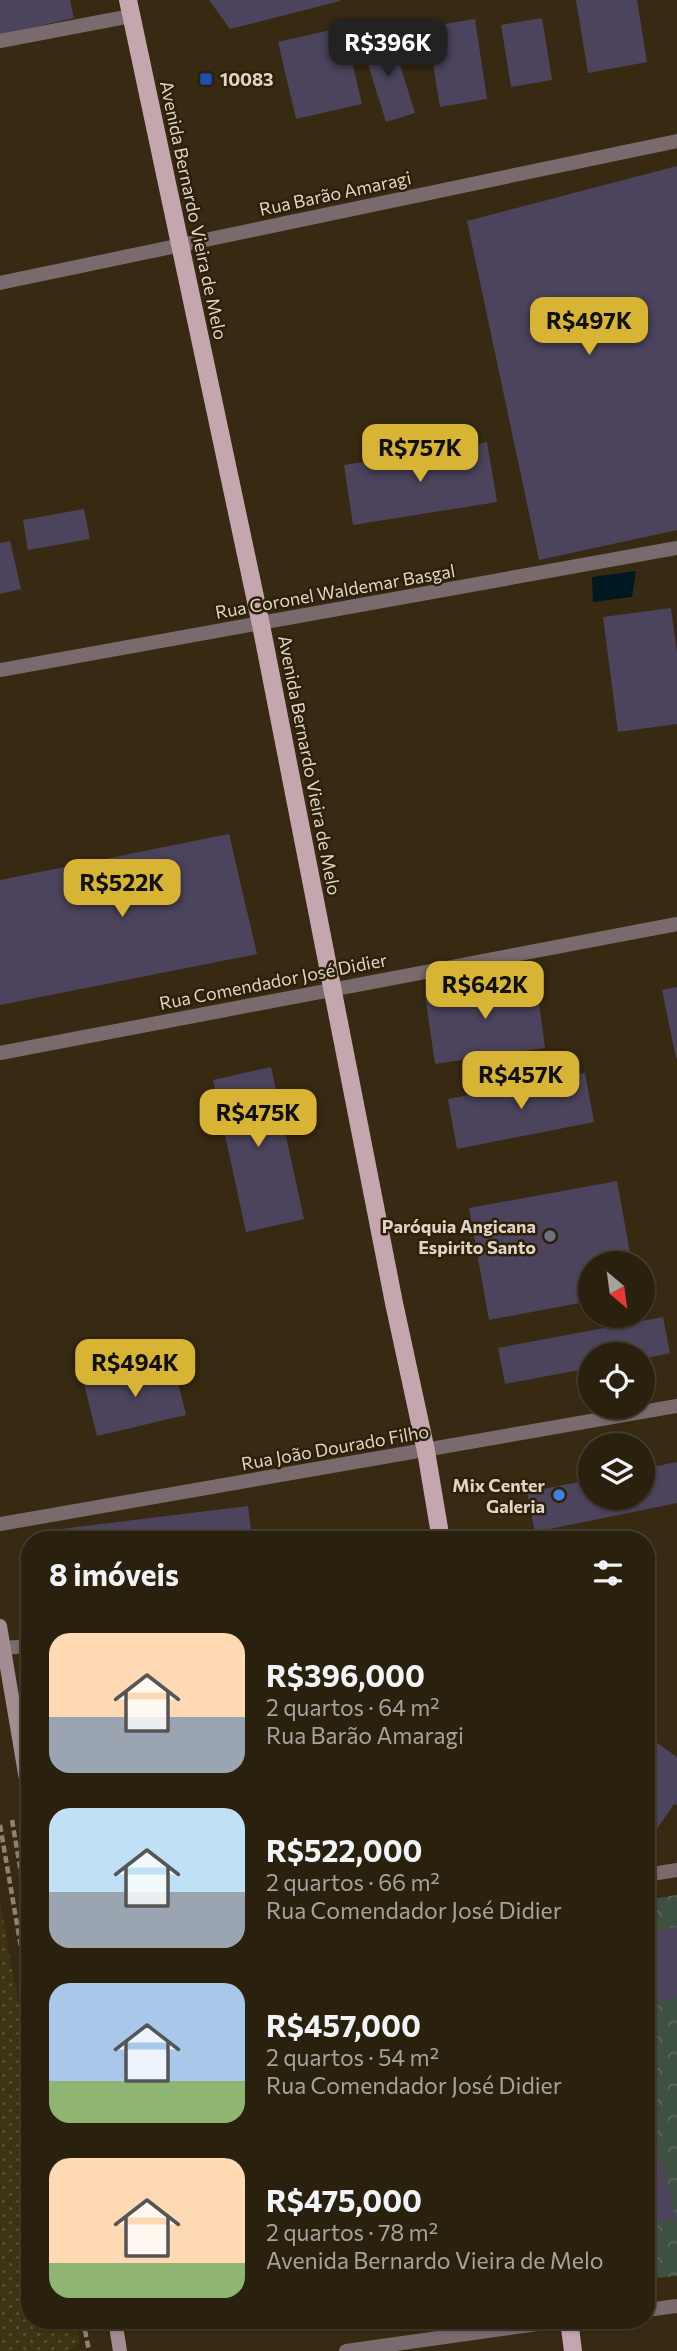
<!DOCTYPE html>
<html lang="pt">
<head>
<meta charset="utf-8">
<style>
  body { margin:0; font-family:Commissioner,sans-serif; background:#362d1c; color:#f1f3f6; height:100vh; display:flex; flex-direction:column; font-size:26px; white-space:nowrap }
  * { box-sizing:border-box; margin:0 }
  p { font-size:23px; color:#a5a39e }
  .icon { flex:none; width:38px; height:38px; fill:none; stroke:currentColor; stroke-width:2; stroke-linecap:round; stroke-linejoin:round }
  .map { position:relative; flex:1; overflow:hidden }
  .drawer { position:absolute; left:21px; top:1531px; width:634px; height:798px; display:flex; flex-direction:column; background:#2a200e; border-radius:28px; box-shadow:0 2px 5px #0004,0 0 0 2px #463e2e }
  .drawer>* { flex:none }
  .needle { width:46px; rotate:151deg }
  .buttons { position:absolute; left:578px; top:1251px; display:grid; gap:14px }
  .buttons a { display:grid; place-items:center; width:77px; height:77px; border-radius:50%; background:#2a200e; box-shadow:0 2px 5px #0004,0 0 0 2px #463e2e; font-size:35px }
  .price { position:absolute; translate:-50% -60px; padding:0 16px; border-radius:14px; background:#d8b434; color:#111; font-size:23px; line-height:46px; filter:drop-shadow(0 2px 4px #0008) }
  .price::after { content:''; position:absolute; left:50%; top:42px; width:21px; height:16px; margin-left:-10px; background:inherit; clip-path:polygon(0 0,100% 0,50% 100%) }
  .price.on { background:#222; color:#fff }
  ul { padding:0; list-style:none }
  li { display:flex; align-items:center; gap:21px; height:175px; padding:0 28px }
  li span { display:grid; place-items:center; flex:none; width:196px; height:140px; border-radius:21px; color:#555 }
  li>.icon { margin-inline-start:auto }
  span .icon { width:84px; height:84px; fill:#fffc; stroke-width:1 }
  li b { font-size:30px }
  h2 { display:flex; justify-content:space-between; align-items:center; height:84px; padding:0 28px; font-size:30px }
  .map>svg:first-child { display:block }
  .forest { fill:url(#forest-crowns) }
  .sand { fill:url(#sand-dots) }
  .water { fill:#00181f }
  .building { fill:#4c445d }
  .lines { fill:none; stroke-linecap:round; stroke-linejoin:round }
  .path { stroke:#8f8370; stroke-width:4.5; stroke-dasharray:7 3.5; stroke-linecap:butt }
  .lane { stroke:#796a6e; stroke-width:14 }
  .street { stroke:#796a6e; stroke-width:14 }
  .secondary { stroke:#a38c92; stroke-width:14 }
  .primary { stroke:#c4a7ae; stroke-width:18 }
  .transit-dot { fill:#1a4fb4; stroke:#2e2008; stroke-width:2.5 }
  .worship-dot { fill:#6b7280; stroke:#2e2008; stroke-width:2.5 }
  .shop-dot { fill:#3f7fe0; stroke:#2e2008; stroke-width:2.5 }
  .labels { text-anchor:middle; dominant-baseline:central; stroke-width:5; stroke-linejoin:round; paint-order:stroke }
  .poi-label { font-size:18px; font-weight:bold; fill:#ded5c7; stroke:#2e2008; text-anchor:end }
  .street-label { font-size:18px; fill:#ded5c7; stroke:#2e2008 }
</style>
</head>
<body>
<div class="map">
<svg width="677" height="2351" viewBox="0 0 677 2351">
  <defs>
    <pattern id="forest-crowns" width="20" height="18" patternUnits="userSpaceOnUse" patternTransform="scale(1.75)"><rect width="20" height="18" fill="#3e5040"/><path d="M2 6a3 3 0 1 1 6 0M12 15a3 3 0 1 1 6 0" fill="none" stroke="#59685a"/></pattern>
    <pattern id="sand-dots" width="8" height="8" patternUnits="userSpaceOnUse" patternTransform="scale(1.75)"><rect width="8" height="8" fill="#3c3413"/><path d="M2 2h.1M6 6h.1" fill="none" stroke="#585034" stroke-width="1.8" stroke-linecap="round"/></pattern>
  </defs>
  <rect width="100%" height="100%" fill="#382a12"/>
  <path class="forest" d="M677 1895V2276L646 2279V1900Z"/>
  <path class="sand" d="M0 1902 30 2066V2320L76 2321 80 2343 71 2351H0Z"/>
  <path class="water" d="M636 571 632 597 593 602 592 577Z"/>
  <path class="building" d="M0 0H70L74 18 0 35Z
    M209 0H340V1L230 29Z
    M576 0H637L647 62 588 73Z
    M542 18 552 80 511 87 501 25Z
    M475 19 487 99 440 107 427 27Z
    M344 27 362 104 296 119 278 42Z
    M391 36 415 113 386 122 362 45Z
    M677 166V530L539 560 467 221Z
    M487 442 497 502 353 525 344 465Z
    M84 509 90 539 28 550 23 520Z
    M10 541 21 589 0 594V543Z
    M671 608 677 653V724L618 732 603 617Z
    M229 834 257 954 0 1005V880Z
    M536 979 545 1048 435 1064 425 995Z
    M677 987V1058H676L662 990Z
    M271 1067 304 1219 246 1232 213 1080Z
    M585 1073 594 1122 457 1149 448 1099Z
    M617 1181 632 1264H590V1301L489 1320 469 1208Z
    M663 1317 670 1353 642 1359V1354H590V1368L505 1384 498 1348Z
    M173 1362 186 1415 97 1436 84 1384Z
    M677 1462V1503L535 1532 527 1492 590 1480V1498H642V1469Z
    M248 1506 252 1540H37L36 1532Z
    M646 1735 677 1757V1805L674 1804 646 1845Z
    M677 1927V1997L646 2003V1934Z
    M660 2156 676 2218 646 2226V2160Z"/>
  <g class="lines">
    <path class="path" d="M12 1820 30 1926
      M0 1825 30 2000
      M83 2320 89 2351"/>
    <path class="lane" d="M0 41 131 16
      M4 1648 30 1646"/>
    <path class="street" d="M0 283 677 141
      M0 670 677 548
      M0 1053 677 924
      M0 1524 677 1406
      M646 1875 677 1870
      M646 2310 677 2306
      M346 2351 566 2320"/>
    <path class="secondary" d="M0 1626 30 1803
      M115 2320 120 2351"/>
    <path class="primary" d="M128 0 261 625 394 1303 426 1451 441 1540
      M569 2320 573 2351"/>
  </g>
  <rect class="transit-dot" x="199" y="72" width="14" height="14" rx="3.5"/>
  <circle class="worship-dot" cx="550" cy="1236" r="7"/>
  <circle class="shop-dot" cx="559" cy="1495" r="7"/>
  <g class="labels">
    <g class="poi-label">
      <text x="220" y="79" text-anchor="start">10083</text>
      <text x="536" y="1226">Paróquia Angicana<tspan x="536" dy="21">Espirito Santo</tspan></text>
      <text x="545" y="1485">Mix Center<tspan x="545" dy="21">Galeria</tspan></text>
    </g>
    <g class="street-label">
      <text transform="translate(335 193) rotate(-12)">Rua Barão Amaragi</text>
      <text transform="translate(194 210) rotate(78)">Avenida Bernardo Vieira de Melo</text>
      <text transform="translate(335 591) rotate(-10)">Rua Coronel Waldemar Basgal</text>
      <text transform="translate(310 765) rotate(79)">Avenida Bernardo Vieira de Melo</text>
      <text transform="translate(273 981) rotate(-11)">Rua Comendador José Didier</text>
      <text transform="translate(335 1447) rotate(-10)">Rua João Dourado Filho</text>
    </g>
  </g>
</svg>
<div class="buttons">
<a><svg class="needle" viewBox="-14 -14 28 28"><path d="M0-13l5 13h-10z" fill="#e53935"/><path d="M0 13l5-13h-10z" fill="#a5a39e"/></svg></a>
<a><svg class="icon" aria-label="locate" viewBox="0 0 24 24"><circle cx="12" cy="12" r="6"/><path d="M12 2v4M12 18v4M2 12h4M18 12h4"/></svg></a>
<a><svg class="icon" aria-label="layers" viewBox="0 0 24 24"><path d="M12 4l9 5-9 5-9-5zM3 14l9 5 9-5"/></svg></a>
</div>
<b class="price on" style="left:388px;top:79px">R$396K</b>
<b class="price" style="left:589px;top:357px">R$497K</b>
<b class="price" style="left:420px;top:484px">R$757K</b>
<b class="price" style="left:122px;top:919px">R$522K</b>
<b class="price" style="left:485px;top:1021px">R$642K</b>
<b class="price" style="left:521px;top:1111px">R$457K</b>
<b class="price" style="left:258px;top:1149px">R$475K</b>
<b class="price" style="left:135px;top:1399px">R$494K</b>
<section class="drawer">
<h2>8 imóveis<svg class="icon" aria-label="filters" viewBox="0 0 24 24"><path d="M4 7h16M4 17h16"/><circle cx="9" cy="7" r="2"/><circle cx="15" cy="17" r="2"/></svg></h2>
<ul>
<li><span style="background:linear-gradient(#ffd9b3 60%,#9aa5b1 0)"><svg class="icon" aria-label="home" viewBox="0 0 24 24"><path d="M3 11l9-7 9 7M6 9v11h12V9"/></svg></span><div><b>R$396,000</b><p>2 quartos · 64 m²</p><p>Rua Barão Amaragi</p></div></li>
<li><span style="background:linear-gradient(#bfe0f5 60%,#9aa5b1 0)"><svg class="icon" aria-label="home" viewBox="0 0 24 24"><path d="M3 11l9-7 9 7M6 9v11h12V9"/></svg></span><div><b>R$522,000</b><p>2 quartos · 66 m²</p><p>Rua Comendador José Didier</p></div></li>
<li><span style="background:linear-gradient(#a9c7e8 70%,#8fb573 0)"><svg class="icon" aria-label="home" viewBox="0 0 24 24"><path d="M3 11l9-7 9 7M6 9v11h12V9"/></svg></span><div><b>R$457,000</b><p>2 quartos · 54 m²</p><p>Rua Comendador José Didier</p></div></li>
<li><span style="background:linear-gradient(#ffd9b3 75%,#8fb573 0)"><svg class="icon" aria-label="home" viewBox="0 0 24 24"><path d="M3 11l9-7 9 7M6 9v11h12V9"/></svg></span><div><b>R$475,000</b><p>2 quartos · 78 m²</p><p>Avenida Bernardo Vieira de Melo</p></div></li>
</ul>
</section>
</div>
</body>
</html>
